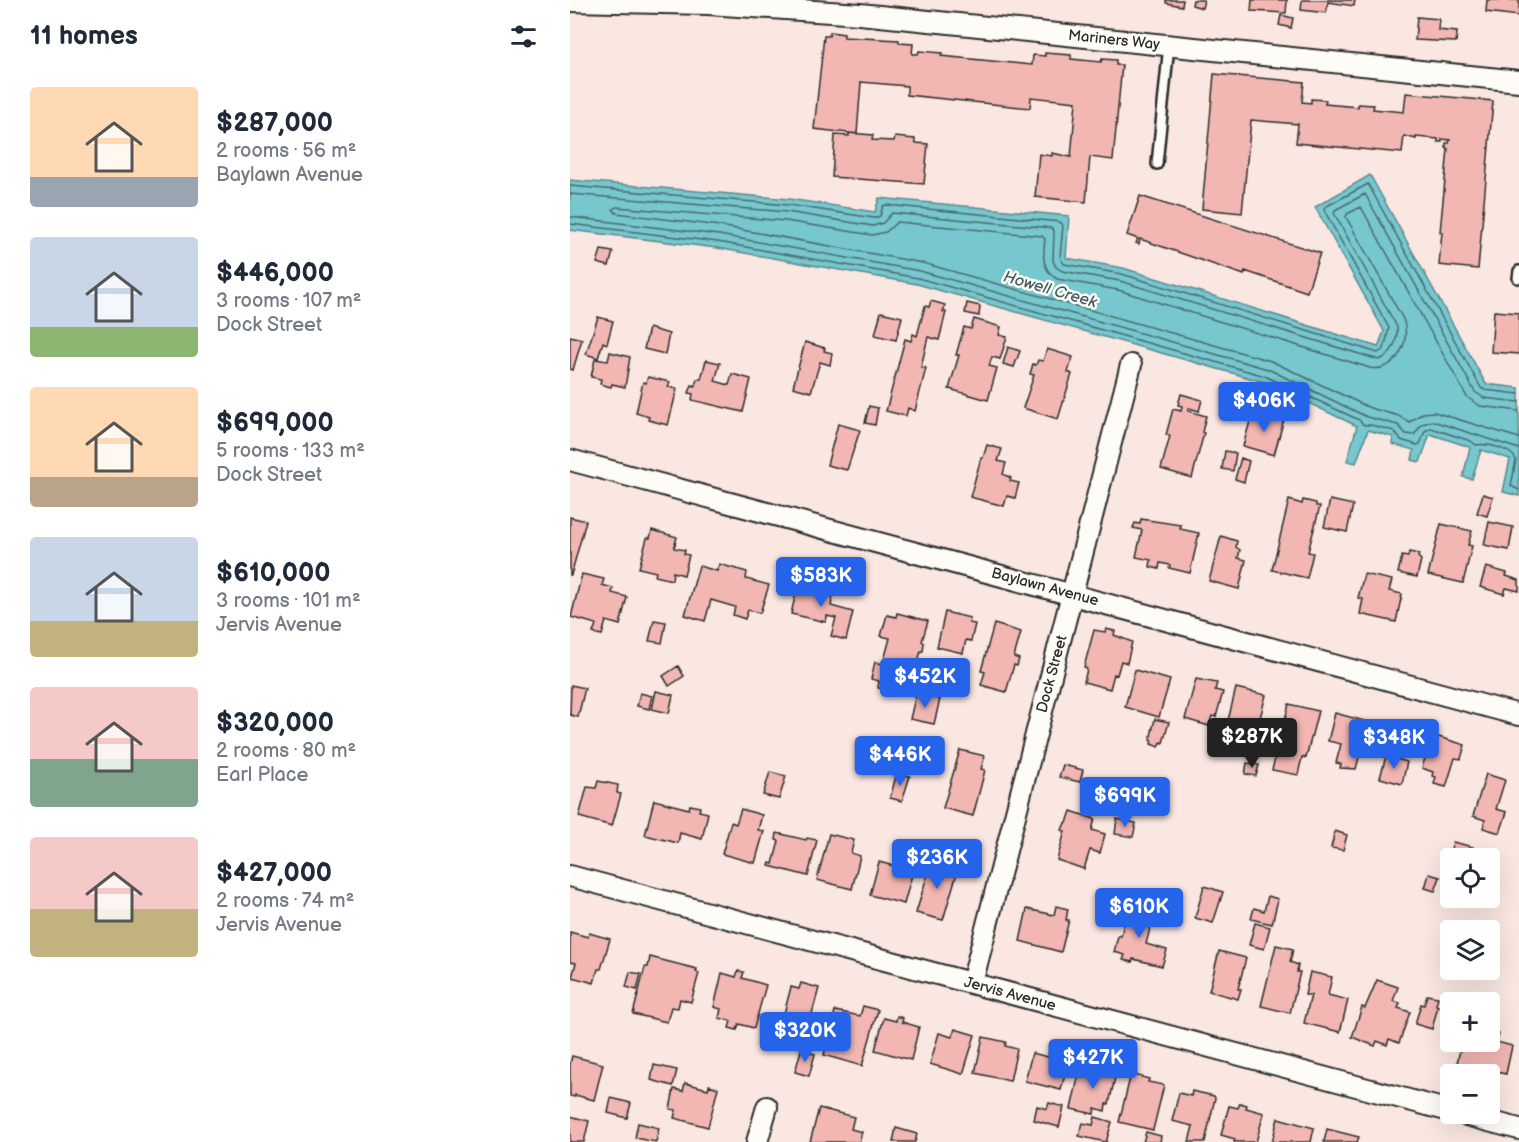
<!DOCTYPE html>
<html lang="en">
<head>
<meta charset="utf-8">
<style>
  body { margin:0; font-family:"Balsamiq Sans",sans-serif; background:#f6f6f7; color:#1f2937; height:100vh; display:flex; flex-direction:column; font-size:22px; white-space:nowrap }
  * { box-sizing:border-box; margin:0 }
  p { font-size:20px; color:#747a83 }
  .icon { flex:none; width:33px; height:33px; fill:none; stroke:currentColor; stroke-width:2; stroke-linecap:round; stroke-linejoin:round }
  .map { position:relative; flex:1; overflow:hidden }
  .side { display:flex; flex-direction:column; background:#fff; width:570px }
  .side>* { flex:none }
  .controls { position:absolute; left:870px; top:848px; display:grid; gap:12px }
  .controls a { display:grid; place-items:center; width:60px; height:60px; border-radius:6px; background:#fff; box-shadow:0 6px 24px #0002; font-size:30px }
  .price { position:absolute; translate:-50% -51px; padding:0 14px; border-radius:6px; background:#2563eb; color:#fff; font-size:20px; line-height:39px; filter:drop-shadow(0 2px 3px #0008) }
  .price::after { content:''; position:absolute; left:50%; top:36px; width:18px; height:14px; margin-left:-9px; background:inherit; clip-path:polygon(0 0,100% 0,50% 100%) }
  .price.selected { background:#222; color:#fff }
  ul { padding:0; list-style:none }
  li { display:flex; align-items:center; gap:18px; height:150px; padding:0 30px }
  li span { display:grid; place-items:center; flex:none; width:168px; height:120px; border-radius:6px; color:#555 }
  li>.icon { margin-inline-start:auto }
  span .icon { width:72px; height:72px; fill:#fffc; stroke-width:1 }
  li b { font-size:26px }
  h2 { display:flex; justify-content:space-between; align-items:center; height:72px; padding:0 30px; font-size:26px }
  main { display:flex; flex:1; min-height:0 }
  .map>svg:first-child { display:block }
  .water { fill:#76c7ce; stroke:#58898d; stroke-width:1.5 }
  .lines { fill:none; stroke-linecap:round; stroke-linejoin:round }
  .shore { stroke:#49696c; stroke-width:1.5 }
  .building { fill:#f2b7b2; stroke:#2b2b2b; stroke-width:1.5 }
  .lane-casing { stroke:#2b2b2b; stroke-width:14 }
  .street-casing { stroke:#2b2b2b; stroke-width:24 }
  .lane { stroke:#fdfcf7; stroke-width:9 }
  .street { stroke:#fdfcf7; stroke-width:20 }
  .labels { text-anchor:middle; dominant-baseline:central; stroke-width:5; stroke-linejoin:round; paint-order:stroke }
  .street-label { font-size:15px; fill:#2b2b2b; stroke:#fdfcf7 }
  .water-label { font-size:16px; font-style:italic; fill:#425a5c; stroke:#fdfcf7 }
</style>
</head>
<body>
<main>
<section class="side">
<h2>11 homes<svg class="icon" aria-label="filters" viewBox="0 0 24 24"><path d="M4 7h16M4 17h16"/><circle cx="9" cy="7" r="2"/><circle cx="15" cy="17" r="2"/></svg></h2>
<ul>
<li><span style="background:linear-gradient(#ffd9b3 75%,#9aa5b1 0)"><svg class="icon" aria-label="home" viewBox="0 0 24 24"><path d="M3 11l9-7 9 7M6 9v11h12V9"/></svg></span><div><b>$287,000</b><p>2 rooms · 56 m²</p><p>Baylawn Avenue</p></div></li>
<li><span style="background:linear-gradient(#c9d6e8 75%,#8fb573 0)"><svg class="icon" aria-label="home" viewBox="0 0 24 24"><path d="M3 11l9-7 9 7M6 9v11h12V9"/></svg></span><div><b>$446,000</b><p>3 rooms · 107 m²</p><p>Dock Street</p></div></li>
<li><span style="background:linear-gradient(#ffd9b3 75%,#b9a48a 0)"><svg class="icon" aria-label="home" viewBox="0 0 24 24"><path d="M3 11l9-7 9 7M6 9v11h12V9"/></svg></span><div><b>$699,000</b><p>5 rooms · 133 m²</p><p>Dock Street</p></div></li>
<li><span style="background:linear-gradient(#c9d6e8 70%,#c2b280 0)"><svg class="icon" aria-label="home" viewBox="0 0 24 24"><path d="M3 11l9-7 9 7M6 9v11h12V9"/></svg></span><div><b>$610,000</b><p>3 rooms · 101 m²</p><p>Jervis Avenue</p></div></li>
<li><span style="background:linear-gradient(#f6c9c9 60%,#7fa58c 0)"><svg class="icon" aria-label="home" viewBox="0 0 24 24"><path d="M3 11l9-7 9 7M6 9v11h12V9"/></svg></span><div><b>$320,000</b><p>2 rooms · 80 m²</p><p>Earl Place</p></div></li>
<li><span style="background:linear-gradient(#f6c9c9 60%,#c2b280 0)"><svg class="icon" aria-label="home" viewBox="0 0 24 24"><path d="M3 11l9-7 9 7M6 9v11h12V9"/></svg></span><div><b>$427,000</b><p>2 rooms · 74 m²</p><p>Jervis Avenue</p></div></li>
</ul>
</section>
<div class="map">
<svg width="949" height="1142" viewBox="0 0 949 1142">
  <rect width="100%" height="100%" fill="#fae7e2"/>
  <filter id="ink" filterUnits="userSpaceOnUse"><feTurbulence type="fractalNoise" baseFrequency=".0167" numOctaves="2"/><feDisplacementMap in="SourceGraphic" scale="12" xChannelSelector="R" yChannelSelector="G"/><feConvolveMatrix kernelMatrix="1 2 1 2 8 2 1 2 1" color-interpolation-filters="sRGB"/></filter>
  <g filter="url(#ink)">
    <path class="water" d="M800 175 916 384 949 388V496L933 492 940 459 911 450 902 479 893 477 900 447 860 434 850 462 842 460 844 450 822 444 823 437 798 430 786 463 777 461 787 426 694 382 347 284 147 248 0 230V180L219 199 305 212 309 198 499 216 496 258 553 268 808 347 814 331 745 207Z"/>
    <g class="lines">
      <path class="shore" d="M0 186 218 205 304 218 310 216 313 206 316 205 490 222 493 225 490 257 494 264 552 274 808 353 814 349 819 328 754 210 755 207 798 184 911 388 915 390 949 394
        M0 194 217 212 303 226 313 223 322 213 482 228 484 231 483 261 486 267 492 271 550 281 809 360C822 356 828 340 827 327L764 213 765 210 795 194 905 392 914 398 949 402
        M0 217 149 235 350 271 698 369 797 417 828 425 836 434 844 435 852 424 863 421 949 449
        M0 224 148 242 348 278 695 376 789 420 794 425H801L824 431 831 440 847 445 850 444 855 431 861 428 901 441 906 445C917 443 942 449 946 460L941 486 949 490
        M949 411 910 406 897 397 791 207 777 214 776 217 833 319C842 341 826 373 800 368L548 290 487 279C471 269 473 255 475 239L472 236 327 222 316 232 302 235 216 221 46 207 43 209 46 213 150 226 353 263 701 361 800 408 829 416 839 422 853 413 864 412 949 438"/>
    </g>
    <path class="building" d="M596 0H613L612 6 596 3Z
      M623 0H634L632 8 622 5Z
      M682 0H717L716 13 681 11Z
      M732 0H785L784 6 758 2 756 13 731 10Z
      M917 0H949V16L916 12Z
      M711 15 723 18 721 28 709 25Z
      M847 17 869 19 868 30 887 32 886 42 845 40Z
      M260 32 274 34V37L329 40V43L343 44 342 54H348L349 51 372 53 371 56 462 65 463 55 475 56V53L501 55V59L531 62 532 59 546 60V65H552L543 160 520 157 516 202 465 197 469 154 482 156V153L501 157 506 102 461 97 460 108 337 95V86L291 82 287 134 244 129 254 36H259Z
      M644 74 734 82 732 102 741 103V99L756 100 755 104 788 107V104L804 105 803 109 834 112 836 93 923 101 908 269 869 265 872 232H870L878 149 876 148V143H879L880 140 872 139V142H868V139L846 137V139L834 136 832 153 726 143 728 124 681 120 672 213 632 209Z
      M279 133 303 135 302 140 324 141 325 137 345 139V143L358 144 354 184 262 177 265 135 279 136Z
      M570 196 750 253 737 292 675 271 674 275 570 239 569 244 566 243 568 239 557 235Z
      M31 250 43 252 39 266 27 263Z
      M361 301 375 305 373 312H376L369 340 358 337 351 367 356 368 345 411 338 408 336 416 316 411 335 339 341 341 343 334 347 336 355 306 359 307Z
      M397 303 410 306 409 316 395 313Z
      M924 311 949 313V354L921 352Z
      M311 312 332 317 326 340 305 335Z
      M28 317 43 321 37 344 33 342 28 358 16 354Z
      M404 319 431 327 429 335 437 337 430 359 422 357 419 366 427 368 418 400 379 389 389 355H386L394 327 401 329Z
      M79 328 99 334 95 354 74 349Z
      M0 336 12 339 3 370 0 369Z
      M235 342 255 348 254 351 262 353 260 365 250 362 241 392 223 387Z
      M438 347 450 351 444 367 433 364Z
      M477 349 503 357 498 372 502 374 488 419 453 408 464 375 460 374 463 364 466 365 468 360 473 361Z
      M40 352 60 357 55 387 42 384 41 387 30 384 31 379 21 377 25 359 38 361Z
      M136 360 150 363 145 381 159 385 162 374 181 379 173 412 122 400 123 394 119 393 122 385 125 386 127 379H131Z
      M78 377 100 382 98 387 107 389 98 425 78 420 79 417 66 413 73 382 76 383Z
      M611 394 632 400 629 411 619 408 618 411 636 416 632 432 634 433 622 478 591 469 600 436 596 435 603 409 611 411 612 406 608 405Z
      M299 406 308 408 305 425 295 423Z
      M683 411 714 419 704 455 673 446Z
      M268 424 290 430 277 470 257 465Z
      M417 445 432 449 428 461 436 463 433 474 441 478 440 481 449 483 445 498 437 496 434 506 400 497 411 458H413Z
      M655 451 666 453 663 471 652 469Z
      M671 458 679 461 674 482 665 479Z
      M913 494 923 497 917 516 907 513Z
      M719 500 732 504 733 500 746 503V506H750L738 552 743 553 737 578 702 570Z
      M760 500 783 505 777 532 754 527Z
      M0 517 16 521 1 575H0Z
      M571 519 611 525 610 529 629 533 620 573 599 568 600 565 590 563 589 569 580 567 581 560 566 557 572 530 563 528 565 523 570 524Z
      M919 522 943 527 939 550 914 545Z
      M871 524 902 531 898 545 902 546 893 583 858 575Z
      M82 530 107 537 104 548 115 550 114 554 119 555 114 575 103 572 102 580 85 576 86 572 69 568 77 538H80Z
      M651 536 667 541 666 547 670 550 668 558 676 560 669 589 639 581Z
      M839 552 849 554 848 557 851 560 847 577 828 573 832 556 838 557Z
      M149 564 177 572 176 579 199 585 190 613 178 610 175 619 163 615 165 607 141 600 135 621 115 615 129 566 147 571Z
      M916 567 937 573 936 576 949 580V591L936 588 934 594 910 587Z
      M12 574 34 579 32 585 43 588 42 593 57 597 50 625 36 621 32 635 23 633 26 624 1 617Z
      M794 574 822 580 819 591 832 594 826 622 790 614 793 599 788 598Z
      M229 580 252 585 250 591 263 595 261 606 283 612 276 640 261 636 266 618 257 616 256 622 221 614Z
      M375 612 400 618 399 623 405 624 401 641 396 640 393 653 367 647Z
      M327 613 358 621 352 641 354 643 353 651H351L345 672 335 669 329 693 308 688 309 681 301 679 305 662 313 664 320 638 311 636 317 615 326 617Z
      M84 620 96 622 92 643 79 641Z
      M424 624 451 632 444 657 449 659 447 666 444 665 436 692 411 685 415 672 411 671Z
      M536 629 545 631 544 635 562 642 557 663 551 661 547 675 544 674 540 689 514 682 517 669 514 667 524 630 535 632Z
      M108 666 114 676 99 686 93 676Z
      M565 670 600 680 589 717 555 707Z
      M626 679 647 683 645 690 653 692 646 717 642 716 639 726 615 719Z
      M1 685 15 688 8 717 0 715Z
      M666 688 696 695 684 741 682 740 679 751 652 745Z
      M86 691 103 695 99 713 82 709Z
      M70 693 82 696 79 709 67 706Z
      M346 694 370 699 364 724 340 719Z
      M719 704 748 711 736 758 732 757 728 775 702 770Z
      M765 713 798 722 786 769 770 768 771 764 766 763 771 744 758 741Z
      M585 719 599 722 593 743 591 742 589 747 581 744 582 740H580Z
      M862 735 895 745 891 759 885 758 876 787 864 784 866 777 862 776 863 772 852 768Z
      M390 750 415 756 411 769 415 770 403 816 373 808Z
      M816 756 837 762 832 784 810 778Z
      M677 763 689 765 686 776 675 774Z
      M493 765 513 770 510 782 489 777Z
      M200 772 216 776 209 799 193 795Z
      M327 773 340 776 332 801 320 798Z
      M916 774 935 780 926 809 937 812 930 833 913 828 915 820 903 816Z
      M28 781 48 785 47 793 51 794 42 826 9 817 17 787 26 788Z
      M84 800 119 809 120 805 130 807 129 811 138 813 132 839 110 833 108 843 75 835Z
      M171 809 192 815 188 830 194 831 185 863 152 854 161 822 166 824Z
      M501 811 525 819 522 830 535 834 530 853 520 850 514 869 487 860 495 831 492 830 495 823H497Z
      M547 819 566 823 563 837 545 834Z
      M765 831 777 835 773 850 761 848Z
      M207 833 236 840 237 838 247 840 238 876 199 866 200 863 203 864 209 841 206 840Z
      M259 834 284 840 281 853 290 856 282 889 247 880Z
      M883 842 903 847 900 858H880V869L876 868Z
      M364 853 376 857 372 869 387 873 373 920 346 913Z
      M309 862 343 871 334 904 300 895Z
      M859 874 870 877 865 891 855 888Z
      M634 886 653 892 643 923 625 918Z
      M698 896 708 899 702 924 681 919 684 908 694 911Z
      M486 906 498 909 496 920H499L491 952 450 941 457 909 484 915Z
      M558 906 584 913 576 944 597 950 592 966 563 959 562 962 553 960 555 955 544 952 548 936H551Z
      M685 923 700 927 694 949 679 945Z
      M0 932 18 937 19 933 40 939 31 969H28L24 983 2 977 6 963 0 962Z
      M706 945 723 949 720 962 728 965 727 972H730L720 1013 691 1006Z
      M649 951 676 958 668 989H671L668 999 639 991Z
      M80 957 127 969 126 972 129 973 121 1002 110 999 108 1008 101 1007 97 1022 63 1014 75 967H78Z
      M168 971 174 972 172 978 196 985 184 1028 169 1024 167 1030 159 1028 161 1021 149 1018 151 1009 144 1007 152 973 166 977Z
      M60 972 71 974 67 990 56 987Z
      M740 972 762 977 758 995 778 1000 770 1032 734 1023 741 995H735Z
      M807 980 828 987 823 1001 830 1003 828 1008 840 1012 829 1043 819 1039 817 1045 807 1041 805 1046 782 1037 792 1007 795 1008Z
      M231 983 249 988 237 1032 211 1025 221 987 229 989Z
      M857 995 868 997 866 1005 868 1006 862 1029 845 1024 851 1004 854 1005Z
      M293 1006 308 1010 292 1066 254 1055 265 1011 290 1016Z
      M327 1016 333 1018 332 1022 349 1027 341 1060 305 1050 314 1018 326 1021Z
      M385 1029 405 1035 393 1074 360 1064 369 1033 382 1037Z
      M920 1032 929 1034 927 1042 942 1046 936 1074 887 1063 892 1041H920Z
      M413 1037 436 1042 435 1046 447 1049 440 1081 405 1073Z
      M231 1050 245 1054 239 1076 225 1072Z
      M462 1053 478 1057 479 1053 499 1059 491 1090 455 1081Z
      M2 1056 33 1064 24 1100 5 1095V1097L0 1096V1064Z
      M84 1065 107 1070 103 1086 81 1080Z
      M511 1065 546 1073 539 1104H536L535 1111 525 1108 524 1114 501 1109Z
      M561 1074 579 1079 578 1082 594 1085 583 1130 549 1122Z
      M115 1083 138 1089 139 1085 148 1088 138 1127 104 1118 106 1110 100 1109 104 1089 113 1091Z
      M622 1091 644 1096 645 1098 635 1142H619L623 1126 602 1121 609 1093 621 1096Z
      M41 1098 61 1103 57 1118 38 1113Z
      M479 1103 494 1107 489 1127 464 1120 467 1106 477 1109Z
      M670 1103 677 1105 676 1108 694 1113 686 1142H664L665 1139 651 1135 659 1106 668 1108Z
      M249 1108 284 1117 281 1129 292 1132 289 1142H240Z
      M0 1116 19 1121 14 1142H0Z
      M525 1117 542 1122 536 1142 509 1136 513 1123 523 1125Z
      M708 1118 744 1128 741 1142H699H702Z
      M68 1123 89 1128 86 1142 65 1138Z
      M326 1128 347 1134 345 1142H323Z
      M757 1129 789 1137 787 1142H754Z
      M576 1132 591 1136 590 1142H573Z"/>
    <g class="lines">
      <g class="lane-casing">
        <path id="lane" d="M587 164 599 45
          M948 278 949 271"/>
      </g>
      <g class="street-casing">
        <path id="street" d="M0 1 138 4 290 14 949 81
          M0 460 949 715
          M0 876 880 1111
          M402 983 561 365
          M888 1113 949 1129
          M187 1142 197 1107"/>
      </g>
      <use href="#lane" class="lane"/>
      <use href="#street" class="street"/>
    </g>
  </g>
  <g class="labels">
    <g class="street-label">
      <text transform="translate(544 40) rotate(6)">Mariners Way</text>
      <text transform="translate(475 587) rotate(15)">Baylawn Avenue</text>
      <text transform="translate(482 674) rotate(-75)">Dock Street</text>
      <text transform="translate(440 994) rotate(15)">Jervis Avenue</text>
    </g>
    <g class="water-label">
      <text transform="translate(480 290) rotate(16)">Howell Creek</text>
    </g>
  </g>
</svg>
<div class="controls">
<a><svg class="icon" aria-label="locate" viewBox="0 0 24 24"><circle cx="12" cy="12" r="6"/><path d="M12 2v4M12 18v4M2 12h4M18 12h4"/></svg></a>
<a><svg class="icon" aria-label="layers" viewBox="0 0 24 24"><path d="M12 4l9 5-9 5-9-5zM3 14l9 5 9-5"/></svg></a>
<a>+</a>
<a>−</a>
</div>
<b class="price" style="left:694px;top:433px">$406K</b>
<b class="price" style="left:251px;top:608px">$583K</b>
<b class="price" style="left:355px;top:709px">$452K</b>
<b class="price selected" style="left:682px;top:769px">$287K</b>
<b class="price" style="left:824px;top:770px">$348K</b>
<b class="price" style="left:330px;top:787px">$446K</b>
<b class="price" style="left:555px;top:828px">$699K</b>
<b class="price" style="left:367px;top:890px">$236K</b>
<b class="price" style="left:569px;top:939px">$610K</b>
<b class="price" style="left:235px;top:1063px">$320K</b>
<b class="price" style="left:523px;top:1090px">$427K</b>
</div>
</main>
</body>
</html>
